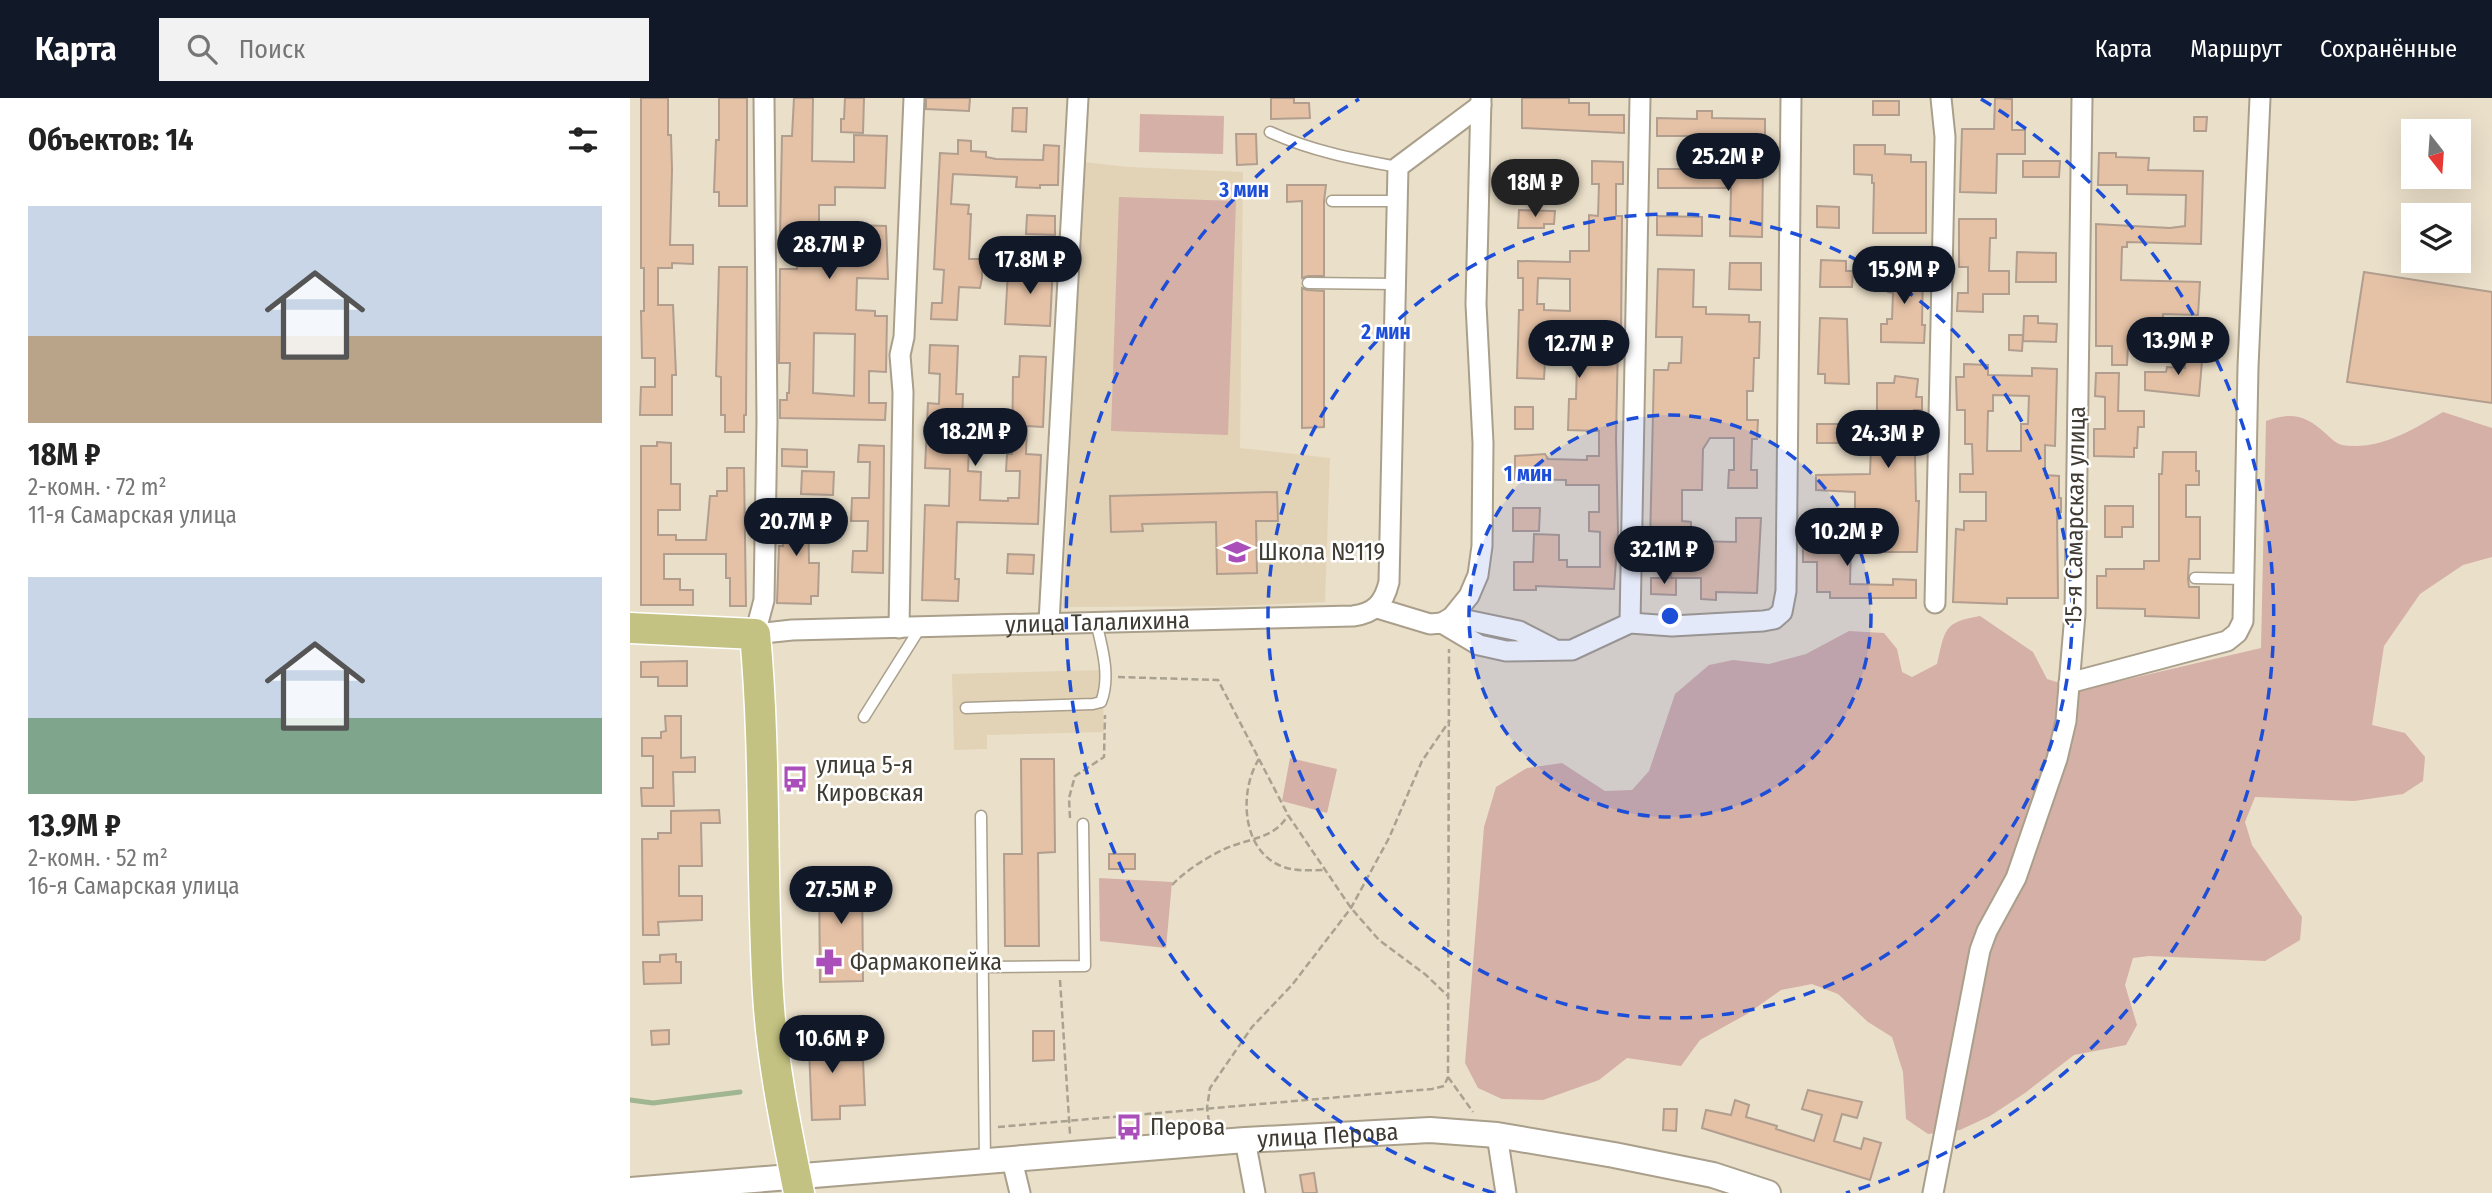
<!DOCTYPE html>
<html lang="ru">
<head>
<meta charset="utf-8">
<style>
  body { margin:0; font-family:"Fira Sans Condensed",sans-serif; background:#f2f2f2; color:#222; height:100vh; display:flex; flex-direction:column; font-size:26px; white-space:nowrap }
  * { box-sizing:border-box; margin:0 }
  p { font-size:23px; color:#767676 }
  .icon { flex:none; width:38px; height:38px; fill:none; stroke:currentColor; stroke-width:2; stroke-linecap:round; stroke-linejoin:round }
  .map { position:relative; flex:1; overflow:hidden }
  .sheet { display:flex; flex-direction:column; background:#fff; width:630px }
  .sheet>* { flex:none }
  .needle { width:46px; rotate:163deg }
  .buttons { position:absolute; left:1771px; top:21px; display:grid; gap:14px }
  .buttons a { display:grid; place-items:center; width:70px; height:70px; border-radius:0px; background:#fff; box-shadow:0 7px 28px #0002; font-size:35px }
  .price { position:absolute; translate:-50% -60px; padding:0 16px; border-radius:24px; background:#111827; color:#fff; font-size:23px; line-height:46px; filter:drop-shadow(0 2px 4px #0008) }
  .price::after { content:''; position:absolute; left:50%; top:42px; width:21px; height:16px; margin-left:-10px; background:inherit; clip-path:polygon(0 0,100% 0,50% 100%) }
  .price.on { background:#222; color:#fff }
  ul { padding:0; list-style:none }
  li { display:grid; align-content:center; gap:14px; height:371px; padding:0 28px }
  li span { display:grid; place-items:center; height:217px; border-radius:0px; color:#555 }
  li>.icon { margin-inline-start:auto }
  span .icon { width:126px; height:126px; fill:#fffc; stroke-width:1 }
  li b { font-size:30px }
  h2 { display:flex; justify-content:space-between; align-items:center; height:84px; padding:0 28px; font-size:30px }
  header { display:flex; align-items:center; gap:42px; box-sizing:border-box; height:98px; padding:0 35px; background:#111827; color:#fff }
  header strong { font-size:33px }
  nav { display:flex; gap:38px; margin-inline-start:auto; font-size:24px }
  .search { width:490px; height:63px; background:#f2f2f2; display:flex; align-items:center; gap:18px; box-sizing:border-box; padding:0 24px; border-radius:0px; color:#767676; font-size:26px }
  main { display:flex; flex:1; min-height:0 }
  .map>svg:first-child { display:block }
  .built { fill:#e2d3b7 }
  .green { fill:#d5b0a7 }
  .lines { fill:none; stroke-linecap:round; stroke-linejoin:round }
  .stream { stroke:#a0b692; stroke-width:5 }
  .building { fill:#e5c2a6; stroke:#b19e8f; stroke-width:2; fill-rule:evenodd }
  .service-casing { stroke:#a99f8b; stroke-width:13 }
  .minor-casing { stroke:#a99f8b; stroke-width:23 }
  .tertiary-casing { stroke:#a99f8b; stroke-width:28 }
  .primary-casing { stroke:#fff; stroke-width:33 }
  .path { stroke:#aaa290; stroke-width:2.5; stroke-dasharray:7 3.5; stroke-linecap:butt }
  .service { stroke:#fff; stroke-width:10 }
  .minor { stroke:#fff; stroke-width:19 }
  .tertiary { stroke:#fff; stroke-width:24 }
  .primary { stroke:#c3c282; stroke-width:30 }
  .ring { fill:none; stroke:#1d4ed8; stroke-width:3.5; stroke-dasharray:12 9 }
  .labels { text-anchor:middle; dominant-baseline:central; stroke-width:5; stroke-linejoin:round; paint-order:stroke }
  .street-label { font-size:24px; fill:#3f3b32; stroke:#fff }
  .poi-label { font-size:24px; fill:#3f3b32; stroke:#fff; text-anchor:start }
  .centre { fill:#1d4ed8; stroke:#fff; stroke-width:3.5 }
  .ring-label { font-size:21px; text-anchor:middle; font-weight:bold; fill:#1d4ed8; stroke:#fff; stroke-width:5; stroke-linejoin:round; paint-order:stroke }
</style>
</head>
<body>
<header>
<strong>Карта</strong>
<div class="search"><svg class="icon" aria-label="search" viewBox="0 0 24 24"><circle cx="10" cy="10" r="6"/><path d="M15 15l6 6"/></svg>Поиск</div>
<nav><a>Карта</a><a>Маршрут</a><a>Сохранённые</a></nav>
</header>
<main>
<section class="sheet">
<h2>Объектов: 14<svg class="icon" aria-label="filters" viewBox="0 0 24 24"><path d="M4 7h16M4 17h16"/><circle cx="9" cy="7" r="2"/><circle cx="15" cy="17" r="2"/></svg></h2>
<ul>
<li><span style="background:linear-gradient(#c9d6e8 60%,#b9a48a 0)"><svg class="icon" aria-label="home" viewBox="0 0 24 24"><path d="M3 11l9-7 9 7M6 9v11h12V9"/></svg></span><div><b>18M ₽</b><p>2-комн. · 72 m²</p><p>11-я Самарская улица</p></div></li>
<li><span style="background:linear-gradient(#c9d6e8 65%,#7fa58c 0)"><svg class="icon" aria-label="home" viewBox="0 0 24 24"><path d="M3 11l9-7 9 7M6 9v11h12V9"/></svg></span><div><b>13.9M ₽</b><p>2-комн. · 52 m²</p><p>16-я Самарская улица</p></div></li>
</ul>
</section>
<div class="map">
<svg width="1862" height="1095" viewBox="0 0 1862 1095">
  <rect width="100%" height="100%" fill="#eadfc9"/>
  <path class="built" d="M454 64 499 69 613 74 610 350 700 360 695 504 604 508 433 509Z
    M472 572 474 634 357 637V651L324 652 322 576Z"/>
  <path class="green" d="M510 16 594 18 593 56 509 54Z
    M489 99 606 103 598 337 481 333Z
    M1813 314 1862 330V459L1833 467 1790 496 1754 548 1742 627 1775 635 1795 659 1793 683 1773 696 1724 703 1625 699 1615 724 1622 747 1672 819 1670 842 1635 863 1519 858 1503 860 1495 887 1507 927 1496 947 1444 957 1395 995 1360 1018 1330 1032 1298 1036 1276 1021 1273 974 1262 939 1238 924 1208 896 1182 886 1151 892 1117 916 1070 942 1051 968 997 960 969 982 913 1002 872 1001 848 990 835 965 854 729 866 689 897 670 932 665 975 693 1002 692 1019 673 1045 596 1079 567 1103 562 1139 566 1176 556 1219 533 1254 535 1267 551 1272 574 1282 579 1307 566C1315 532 1313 524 1350 518L1403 554 1417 581 1452 592 1631 550 1636 323C1660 314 1676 317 1695 335 1700 339 1706 346 1712 347 1749 353 1782 332 1813 314Z
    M660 660 707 671 697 715 652 703Z
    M469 780 542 784 536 850 470 843Z"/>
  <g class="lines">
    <path class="stream" d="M0 1002 23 1005 110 994"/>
  </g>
  <path class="building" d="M11 0H38V37H41L42 72 40 147H63V166L42 165V170H28V207H43L46 277H42V317H10L11 289H25V260H12L11 213H14V170H11Z
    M89 0H117V108H89V94H84L86 42H89Z
    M164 0H183L182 63 224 64V37L257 38 255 90 205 89V107H189V133H224V127L256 128 258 181 227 180 226 212 245 213V218H257L256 274 239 273V305H256L255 322 150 320V302H157V295H159L160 265H149L150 171H167L168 139H150L152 38H162ZM184 235 225 236 224 298 183 295Z
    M215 0H234L233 35 211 34V21H214Z
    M296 0H340L339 13 296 11Z
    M641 0H664V5H679L680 20 641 21Z
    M892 0H939V5H959V17H994V35L892 30Z
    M1365 0 1382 1V32H1395V56H1367L1366 95 1330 94 1332 31H1364Z
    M1243 3H1269V17H1243Z
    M383 10H397L396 34 382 33Z
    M1067 13H1082V20L1135 21V39L1081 38V42H1065V38H1027V20L1067 21Z
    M1564 19H1577L1576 33H1564Z
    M606 36H626L627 66 607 67Z
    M328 42 341 43V53L356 54V59L366 61 413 62 414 47 429 48 428 87H410V90L386 89 387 79 323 76 321 106 339 107 338 116H341L339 161H352V180L350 190 329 189 327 222 301 221 302 205H312L314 172 304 171 310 55 328 56Z
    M1224 47H1255V56L1281 57V64H1296V135H1243L1244 85H1242V77L1224 76Z
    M1469 55H1486V59L1519 60 1518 72 1573 73 1571 146 1497 144V149H1492L1491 182 1570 184 1568 217 1533 216 1532 240H1515V248H1498L1497 267H1482V248H1466V126L1540 130 1555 128 1556 97 1497 96V87H1468Z
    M962 63 993 64V86H986V118H992L991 243H988L986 341 988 434 984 491 906 488V492H884V464H903L904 436 929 437V462H937V469H970V434L959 433V414H969V387H936V382L885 381V358L915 356 918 361 957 362V358H969V333L938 332 939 301H946L947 264H950L951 235 940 234V231L912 230 911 263H915L914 281 887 280 889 212H893V180H888V163L940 164V153H959V117L968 118 969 86H962ZM908 180 940 181V213L914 212V206H907Z
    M1393 63H1430L1429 79H1393Z
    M890 65H917V81H890Z
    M1104 66H1133L1132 139 1100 138 1101 90H1028V71H1069V77L1097 78V69L1104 70Z
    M657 87H696L694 103V178H678L672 180V103L657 104Z
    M1187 108 1209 109V130L1187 129Z
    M889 112 925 113 924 126H914V130H888Z
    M397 117 425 118V137L396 136Z
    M1027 118 1072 119V138L1027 137Z
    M1329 121H1366V140H1360L1359 173H1379V196H1353V214L1327 213 1328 195H1338V169H1329Z
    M1387 154 1426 155V184H1386Z
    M1191 162 1216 163V173H1223L1222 189H1190Z
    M399 165 423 166 420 228 375 226 378 173 399 174Z
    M1100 165H1131V192L1099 191Z
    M89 169H117L116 317H114V334H95V317H91V279L86 278Z
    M1250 170 1293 171 1292 227H1295L1294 245 1251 244V226H1257V221H1262L1263 195 1258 194V188H1250Z
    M1028 171 1064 172 1063 209H1076V216L1119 217V224H1130L1129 260H1124L1123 293H1117V322H1128L1127 341H1122L1121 372H1127V390H1098L1099 372H1104V340H1080L1073 351 1072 392H1052V423L1061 424V443L1106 444V420H1131L1127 495 1086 494V502L1071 501V480H1041L1042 445H1020L1024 272H1038L1039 265H1051L1052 239H1026Z
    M1734 174 1862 194V305L1717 284Z
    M672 190 677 192 694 193V329L672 330Z
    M1394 218H1408V225L1427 226 1426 244 1393 243Z
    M1190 220 1217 221 1219 286 1195 285V276H1188Z
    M1379 237H1393L1392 253 1379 252Z
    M300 247 328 248 326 296H333L332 324 340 325 338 373 351 374 350 402 378 403V400H389L390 373H376L377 356H382L383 279H389L390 258 416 259 413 329 397 328 396 356 411 357 408 426 327 424 325 481H329L328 503 292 502 295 407 319 408 320 371 295 370 298 305 309 306 310 276 299 275Z
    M1555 252H1573L1569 298 1515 292V274H1536L1537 269 1555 270Z
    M1334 266 1358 267V277L1402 278V270L1427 271 1425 348 1415 347V377L1429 378V400H1431V414H1427L1428 500H1377V506L1323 504 1326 431 1334 432V423H1356V394H1330V376H1343L1342 346H1335V312H1327L1326 279H1334ZM1363 297 1399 298 1398 326H1391V353H1357L1358 313H1363Z
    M1466 275H1489L1488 313H1514V329H1508L1507 350H1504V359L1464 358V331H1475V299L1465 298Z
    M1265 278 1288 281 1286 299H1292V312H1284L1286 403H1289L1287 454H1255L1256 427H1225V394L1186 392V377L1240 376 1241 347H1247V285H1264Z
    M885 309H903V331H885Z
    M1187 326H1217L1216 345H1187Z
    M27 344 41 345V386H50V412H28V437H46V442H76L80 398H87V393H97V370H114L116 508H100V480H96V456H34V481H50V492H63V507H11V348H27Z
    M229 347 254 348 253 475 222 474 223 453H237L238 423H221L222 400H239L240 364H228Z
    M152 351 177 352V369L152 368Z
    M1533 354H1566V373H1569V387H1556V419H1570V461H1559L1558 481 1559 489H1569V520L1515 518V511L1467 510V478H1476V471H1514V463H1529V376H1532Z
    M172 373 204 374 203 397 171 396Z
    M647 394 648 423H626L627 475 587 476 586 424 512 426 513 433 481 434 480 398Z
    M150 405 178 406 179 465H189L188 498H181V506L147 505 149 448H153V419H150Z
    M1475 408H1503V429H1492V439H1475Z
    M883 410H910L909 433H883Z
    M1186 428 1228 429V447L1221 446 1220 486 1263 487V481L1286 482V500H1200V494H1187V464H1173V451H1185Z
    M378 456 404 457 403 476 377 475Z
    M1021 480H1046V497L1021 496Z
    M57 563V588H28V579H11V564Z
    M35 618H51V660L65 659V674H43L44 708H12L11 690H23V658H12V640H31V634L36 633Z
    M391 661H424L425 754 408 755 409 848H375L374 756H392Z
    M89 712 90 725H71L72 768H49V798H72V822L28 824 29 837H13L12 741H28V735H41V713Z
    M479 756H505V771H479Z
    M232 772 233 883 190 884 189 773Z
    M46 856V864H51V885L14 886 13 864H30V857Z
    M208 927 209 963 233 962 235 1007 210 1008V1021L182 1022 178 928Z
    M39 932V946L22 947 21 933Z
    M403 933H424V962L403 963Z
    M1178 992 1232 1004 1227 1020 1212 1016 1204 1043 1231 1051 1234 1040 1251 1045 1240 1082 1072 1030 1076 1012 1101 1017 1105 1002 1119 1007 1116 1019 1147 1028 1146 1031 1184 1043 1192 1017 1172 1011Z
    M1034 1011H1047L1046 1033 1033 1032Z
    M684 1075 687 1095H673L670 1077Z"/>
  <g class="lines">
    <g class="service-casing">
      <path id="service" d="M640 34C681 53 724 61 768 69
        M702 103H768
        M678 185 766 186
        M1565 480 1615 481
        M336 610 463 606 471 604C481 579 472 549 466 524
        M234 619 290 530
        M351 718 355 1064
        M352 869 455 868 453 726"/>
    </g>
    <g class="minor-casing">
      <g id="minor">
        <path id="s1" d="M134 0 137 323 134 502 125 536 162 532 723 518C745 515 754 505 759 484L768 69 851 7"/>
        <path d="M1305 505 1315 39 1311 0"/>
        <path d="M747 510 800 526 812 525 849 547 876 553 942 552 1000 525 1042 528 1133 523 1144 521 1152 514 1156 493 1161 0"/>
        <path d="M822 519 889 533 922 550"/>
        <path d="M419 524 448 0"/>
        <path d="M812 525 822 519 839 498 848 477 852 448 853 345 846 206 851 0"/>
        <path d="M1000 525 1010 0"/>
        <path d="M269 530 273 294 270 257 274 239 284 0"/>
        <path d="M1439 585 1597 543 1607 535 1613 523 1618 269 1630 0"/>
        <path d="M867 1037 876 1095"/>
        <path d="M615 1042 625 1095"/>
        <path d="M382 1062 390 1095"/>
        <path d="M1303 1095 1350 852 1357 833 1386 780 1427 661 1436 623 1445 516 1452 0"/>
      </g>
    </g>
    <g class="tertiary-casing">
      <g id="tertiary">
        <path id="s2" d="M0 1092 615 1042 800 1032 867 1037 984 1057 1083 1077 1138 1095"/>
      </g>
    </g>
    <g class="primary-casing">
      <path id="primary" d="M0 530 125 536C136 656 131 776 138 896 142 963 156 1030 169 1095"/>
    </g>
    <path class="path" d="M488 579 588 582 658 717 721 810 749 842 796 877 819 899
      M629 661C609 692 611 752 651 768 665 774 681 772 696 772
      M440 720 439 700 445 678 474 659 475 617
      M542 787C556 772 583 755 602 748 623 740 646 739 658 717
      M430 882 440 1036
      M818 979 843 1014
      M579 1024 577 1010 580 990 622 929 662 887 721 810 759 740 792 663 820 622
      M368 1029 802 991 814 988 818 979 819 551"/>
    <use href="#service" class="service"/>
    <use href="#minor" class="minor"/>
    <use href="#tertiary" class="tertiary"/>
    <use href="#primary" class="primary"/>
  </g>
  <circle cx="1040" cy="518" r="201" fill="#1d4ed8" fill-opacity=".12"/>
  <g class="ring">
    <circle cx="1040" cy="518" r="201"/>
    <circle cx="1040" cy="518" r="402"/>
    <path d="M864 1095A603 603 0 0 1 729 1M1351 1A603 603 0 0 1 1216 1095"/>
  </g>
  <defs>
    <g id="school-bare" transform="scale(2.1)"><path d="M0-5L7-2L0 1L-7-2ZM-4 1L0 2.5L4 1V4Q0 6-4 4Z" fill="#aa4fba" stroke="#fff" stroke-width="2.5" paint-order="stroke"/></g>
    <g id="bus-bare" transform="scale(2.1)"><path d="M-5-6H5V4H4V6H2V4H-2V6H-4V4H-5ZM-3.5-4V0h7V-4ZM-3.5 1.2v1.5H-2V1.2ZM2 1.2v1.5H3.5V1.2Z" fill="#aa4fba" stroke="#fff" stroke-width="2.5" paint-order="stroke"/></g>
    <g id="pharmacy-bare" transform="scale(2.1)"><path d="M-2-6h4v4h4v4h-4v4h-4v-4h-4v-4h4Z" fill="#aa4fba" stroke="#fff" stroke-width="2.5" paint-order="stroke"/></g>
  </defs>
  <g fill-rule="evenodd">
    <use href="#school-bare" x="607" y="454"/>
    <use href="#bus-bare" x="165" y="681"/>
    <use href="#pharmacy-bare" x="199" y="864"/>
    <use href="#bus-bare" x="499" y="1029"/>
  </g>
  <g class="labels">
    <g class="street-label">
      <text transform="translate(1445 418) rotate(-89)">15-я Самарская улица</text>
      <text stroke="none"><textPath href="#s1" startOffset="880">улица Талалихина</textPath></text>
      <text stroke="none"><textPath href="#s2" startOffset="700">улица Перова</textPath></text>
    </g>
    <g class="poi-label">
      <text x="628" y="454">Школа №119</text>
      <text x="186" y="667">улица 5-я<tspan x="186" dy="28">Кировская</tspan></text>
      <text x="220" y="864">Фармакопейка</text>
      <text x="520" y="1029">Перова</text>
    </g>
  </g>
  <circle cx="1040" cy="518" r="10" class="centre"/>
  <g class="ring-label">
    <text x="614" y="99">3 мин</text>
    <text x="756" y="241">2 мин</text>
    <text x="898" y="383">1 мин</text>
  </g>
</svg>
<div class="buttons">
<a><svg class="needle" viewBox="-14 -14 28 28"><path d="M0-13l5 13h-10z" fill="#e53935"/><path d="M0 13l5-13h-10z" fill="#767676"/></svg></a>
<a><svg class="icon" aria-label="layers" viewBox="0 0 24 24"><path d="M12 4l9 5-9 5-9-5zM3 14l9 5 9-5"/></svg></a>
</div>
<b class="price" style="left:1098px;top:95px">25.2M ₽</b>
<b class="price on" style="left:905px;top:121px">18M ₽</b>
<b class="price" style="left:199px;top:183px">28.7M ₽</b>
<b class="price" style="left:400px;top:198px">17.8M ₽</b>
<b class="price" style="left:1274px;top:208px">15.9M ₽</b>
<b class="price" style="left:1548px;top:279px">13.9M ₽</b>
<b class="price" style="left:949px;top:282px">12.7M ₽</b>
<b class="price" style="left:345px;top:370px">18.2M ₽</b>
<b class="price" style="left:1258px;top:372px">24.3M ₽</b>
<b class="price" style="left:166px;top:460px">20.7M ₽</b>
<b class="price" style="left:1217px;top:470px">10.2M ₽</b>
<b class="price" style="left:1034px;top:488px">32.1M ₽</b>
<b class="price" style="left:211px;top:828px">27.5M ₽</b>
<b class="price" style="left:202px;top:977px">10.6M ₽</b>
</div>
</main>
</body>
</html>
